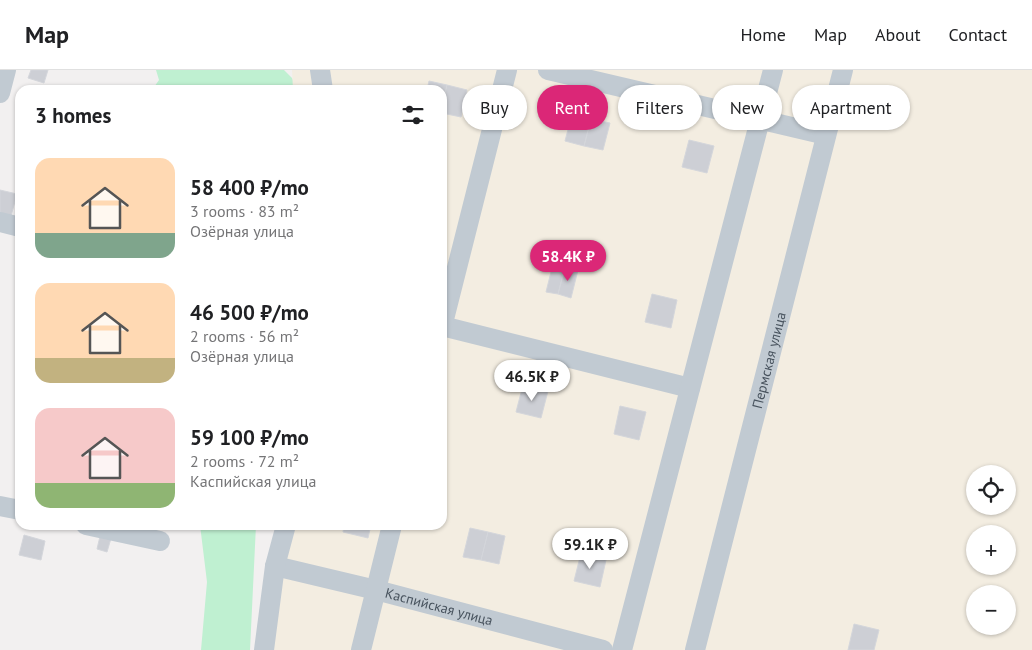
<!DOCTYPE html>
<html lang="en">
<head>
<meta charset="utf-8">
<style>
  body { margin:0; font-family:"PT Sans",sans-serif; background:#f2f2f2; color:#202124; height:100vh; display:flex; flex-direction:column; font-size:19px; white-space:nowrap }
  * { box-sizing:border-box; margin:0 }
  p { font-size:16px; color:#757577 }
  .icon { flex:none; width:28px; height:28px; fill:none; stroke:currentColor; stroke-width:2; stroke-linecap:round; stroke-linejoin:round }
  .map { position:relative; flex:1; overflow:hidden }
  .details { position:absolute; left:15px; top:15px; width:432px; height:445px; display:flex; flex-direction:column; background:#fff; border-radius:15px; box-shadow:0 1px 4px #0004 }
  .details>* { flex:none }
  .banner { position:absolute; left:462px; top:15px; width:475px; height:45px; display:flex; gap:10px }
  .buttons { position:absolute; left:966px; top:395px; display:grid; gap:10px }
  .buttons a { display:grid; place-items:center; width:50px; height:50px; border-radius:50%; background:#fff; box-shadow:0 1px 4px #0004; font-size:25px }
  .price { position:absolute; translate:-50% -42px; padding:0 11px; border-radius:18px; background:#fff; color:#222; font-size:16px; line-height:32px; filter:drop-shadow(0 1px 2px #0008) }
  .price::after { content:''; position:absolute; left:50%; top:30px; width:15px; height:11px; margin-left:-8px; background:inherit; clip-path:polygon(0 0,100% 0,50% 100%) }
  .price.active { background:#db2777; color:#fff }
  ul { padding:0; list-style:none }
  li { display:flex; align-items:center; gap:15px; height:125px; padding:0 20px }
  li span { display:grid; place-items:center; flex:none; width:140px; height:100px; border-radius:15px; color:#555 }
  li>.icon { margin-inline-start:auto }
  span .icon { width:60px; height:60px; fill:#fffc; stroke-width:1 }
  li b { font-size:21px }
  h2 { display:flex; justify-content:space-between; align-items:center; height:60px; padding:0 20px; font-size:21px }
  .tag { padding:0 18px; border-radius:22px; background:#fff; box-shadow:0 1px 4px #0004; font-size:18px; line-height:45px }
  .tag.active { background:#db2777; color:#fff }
  header { display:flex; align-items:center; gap:30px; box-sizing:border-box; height:70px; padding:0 25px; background:#fff; border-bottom:1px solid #e0e0e0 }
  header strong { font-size:24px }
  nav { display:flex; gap:28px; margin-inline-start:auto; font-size:18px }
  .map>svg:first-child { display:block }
  .green { fill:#bff0d1 }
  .sand { fill:#f3ede1; fill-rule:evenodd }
  .building { fill:#cdcfd5; stroke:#d4d6db }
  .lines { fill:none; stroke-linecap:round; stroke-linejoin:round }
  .minor { stroke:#c1cad2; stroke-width:20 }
  .labels { text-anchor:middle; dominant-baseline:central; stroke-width:4.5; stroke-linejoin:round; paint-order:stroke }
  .street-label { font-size:14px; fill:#48535e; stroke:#fff }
</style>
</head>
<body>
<header>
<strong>Map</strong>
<nav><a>Home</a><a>Map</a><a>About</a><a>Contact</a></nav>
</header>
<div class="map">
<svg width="1032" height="580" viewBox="0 0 1032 580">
  <rect width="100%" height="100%" fill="#f2f0f0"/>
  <path class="green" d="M156 0H284L292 8 298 20H152L159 10Z
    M200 455H256L250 580H201L207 512Z"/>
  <path class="sand" d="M292 0H1032V580H265L290 455H442V20H293ZM975 404H1008V436H975ZM975 464H1008V496H975ZM975 524H1008V556H975Z"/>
  <path class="building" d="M31 0H48L44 13 28 8Z
    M429 11 447 15 442 36V20H427Z
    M447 15 467 20 461 47 442 43V36Z
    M572 44 591 49 584 76 565 71Z
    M591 49 610 53 603 80 584 76Z
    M689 70 714 76 707 103 682 97Z
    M0 120 17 124 11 146 0 143Z
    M553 194 565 197 558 224 546 222Z
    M565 197 578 200 571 228 558 224Z
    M652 224 677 230 671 258 645 252Z
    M523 315 548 321 541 348 516 342Z
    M620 336 646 342 639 370 614 364Z
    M344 455H371L368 468 343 462Z
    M470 458 488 462 481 490 463 487Z
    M101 462 112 465 107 482 97 479Z
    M488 462 505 466 499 494 481 490Z
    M24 465 45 471 41 490 19 485Z
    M581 483 606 490 600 517 574 511Z
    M854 554 879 560 874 580H848Z"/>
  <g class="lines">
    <g class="minor">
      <path d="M320 0 323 20"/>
      <path d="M548 0 826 65"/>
      <path d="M0 23 6 0"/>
      <path d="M0 152 20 157"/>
      <path d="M442 256 690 318"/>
      <path d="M442 257 507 0"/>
      <path d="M0 436 20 440"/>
      <path d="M86 455 160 471"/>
      <path id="s1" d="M275 496 376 520 603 580"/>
      <path d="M264 580 275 496 286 455"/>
      <path d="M361 580 392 455"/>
      <path d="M622 580 773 0"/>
      <path id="s2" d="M695 580 843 0"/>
    </g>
  </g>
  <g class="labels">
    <g class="street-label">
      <text stroke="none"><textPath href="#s2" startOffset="299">Пермская улица</textPath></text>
      <text stroke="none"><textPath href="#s1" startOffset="169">Каспийская улица</textPath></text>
    </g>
  </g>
</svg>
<div class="buttons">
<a><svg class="icon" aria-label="locate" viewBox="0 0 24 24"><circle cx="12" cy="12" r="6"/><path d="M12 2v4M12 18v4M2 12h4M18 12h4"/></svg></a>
<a>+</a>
<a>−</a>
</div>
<b class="price active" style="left:568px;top:212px">58.4K ₽</b>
<b class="price" style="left:532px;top:332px">46.5K ₽</b>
<b class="price" style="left:590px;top:500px">59.1K ₽</b>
<div class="banner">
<a class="tag">Buy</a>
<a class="tag active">Rent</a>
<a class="tag">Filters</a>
<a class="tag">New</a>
<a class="tag">Apartment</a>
</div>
<section class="details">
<h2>3 homes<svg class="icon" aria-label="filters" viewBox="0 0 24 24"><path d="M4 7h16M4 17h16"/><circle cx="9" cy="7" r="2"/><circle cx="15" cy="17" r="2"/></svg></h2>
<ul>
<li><span style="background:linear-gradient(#ffd9b3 75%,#7fa58c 0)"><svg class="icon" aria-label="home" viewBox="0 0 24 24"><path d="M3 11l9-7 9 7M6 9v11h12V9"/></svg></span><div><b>58 400 ₽/mo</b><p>3 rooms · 83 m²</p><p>Озёрная улица</p></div></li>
<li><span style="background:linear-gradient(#ffd9b3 75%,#c2b280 0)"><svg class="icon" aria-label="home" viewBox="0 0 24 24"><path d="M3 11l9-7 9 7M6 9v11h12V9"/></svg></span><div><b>46 500 ₽/mo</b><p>2 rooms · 56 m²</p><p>Озёрная улица</p></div></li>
<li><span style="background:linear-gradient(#f6c9c9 75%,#8fb573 0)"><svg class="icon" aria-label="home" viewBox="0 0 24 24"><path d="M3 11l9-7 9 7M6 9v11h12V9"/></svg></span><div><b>59 100 ₽/mo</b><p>2 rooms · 72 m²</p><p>Каспийская улица</p></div></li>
</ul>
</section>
</div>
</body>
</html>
